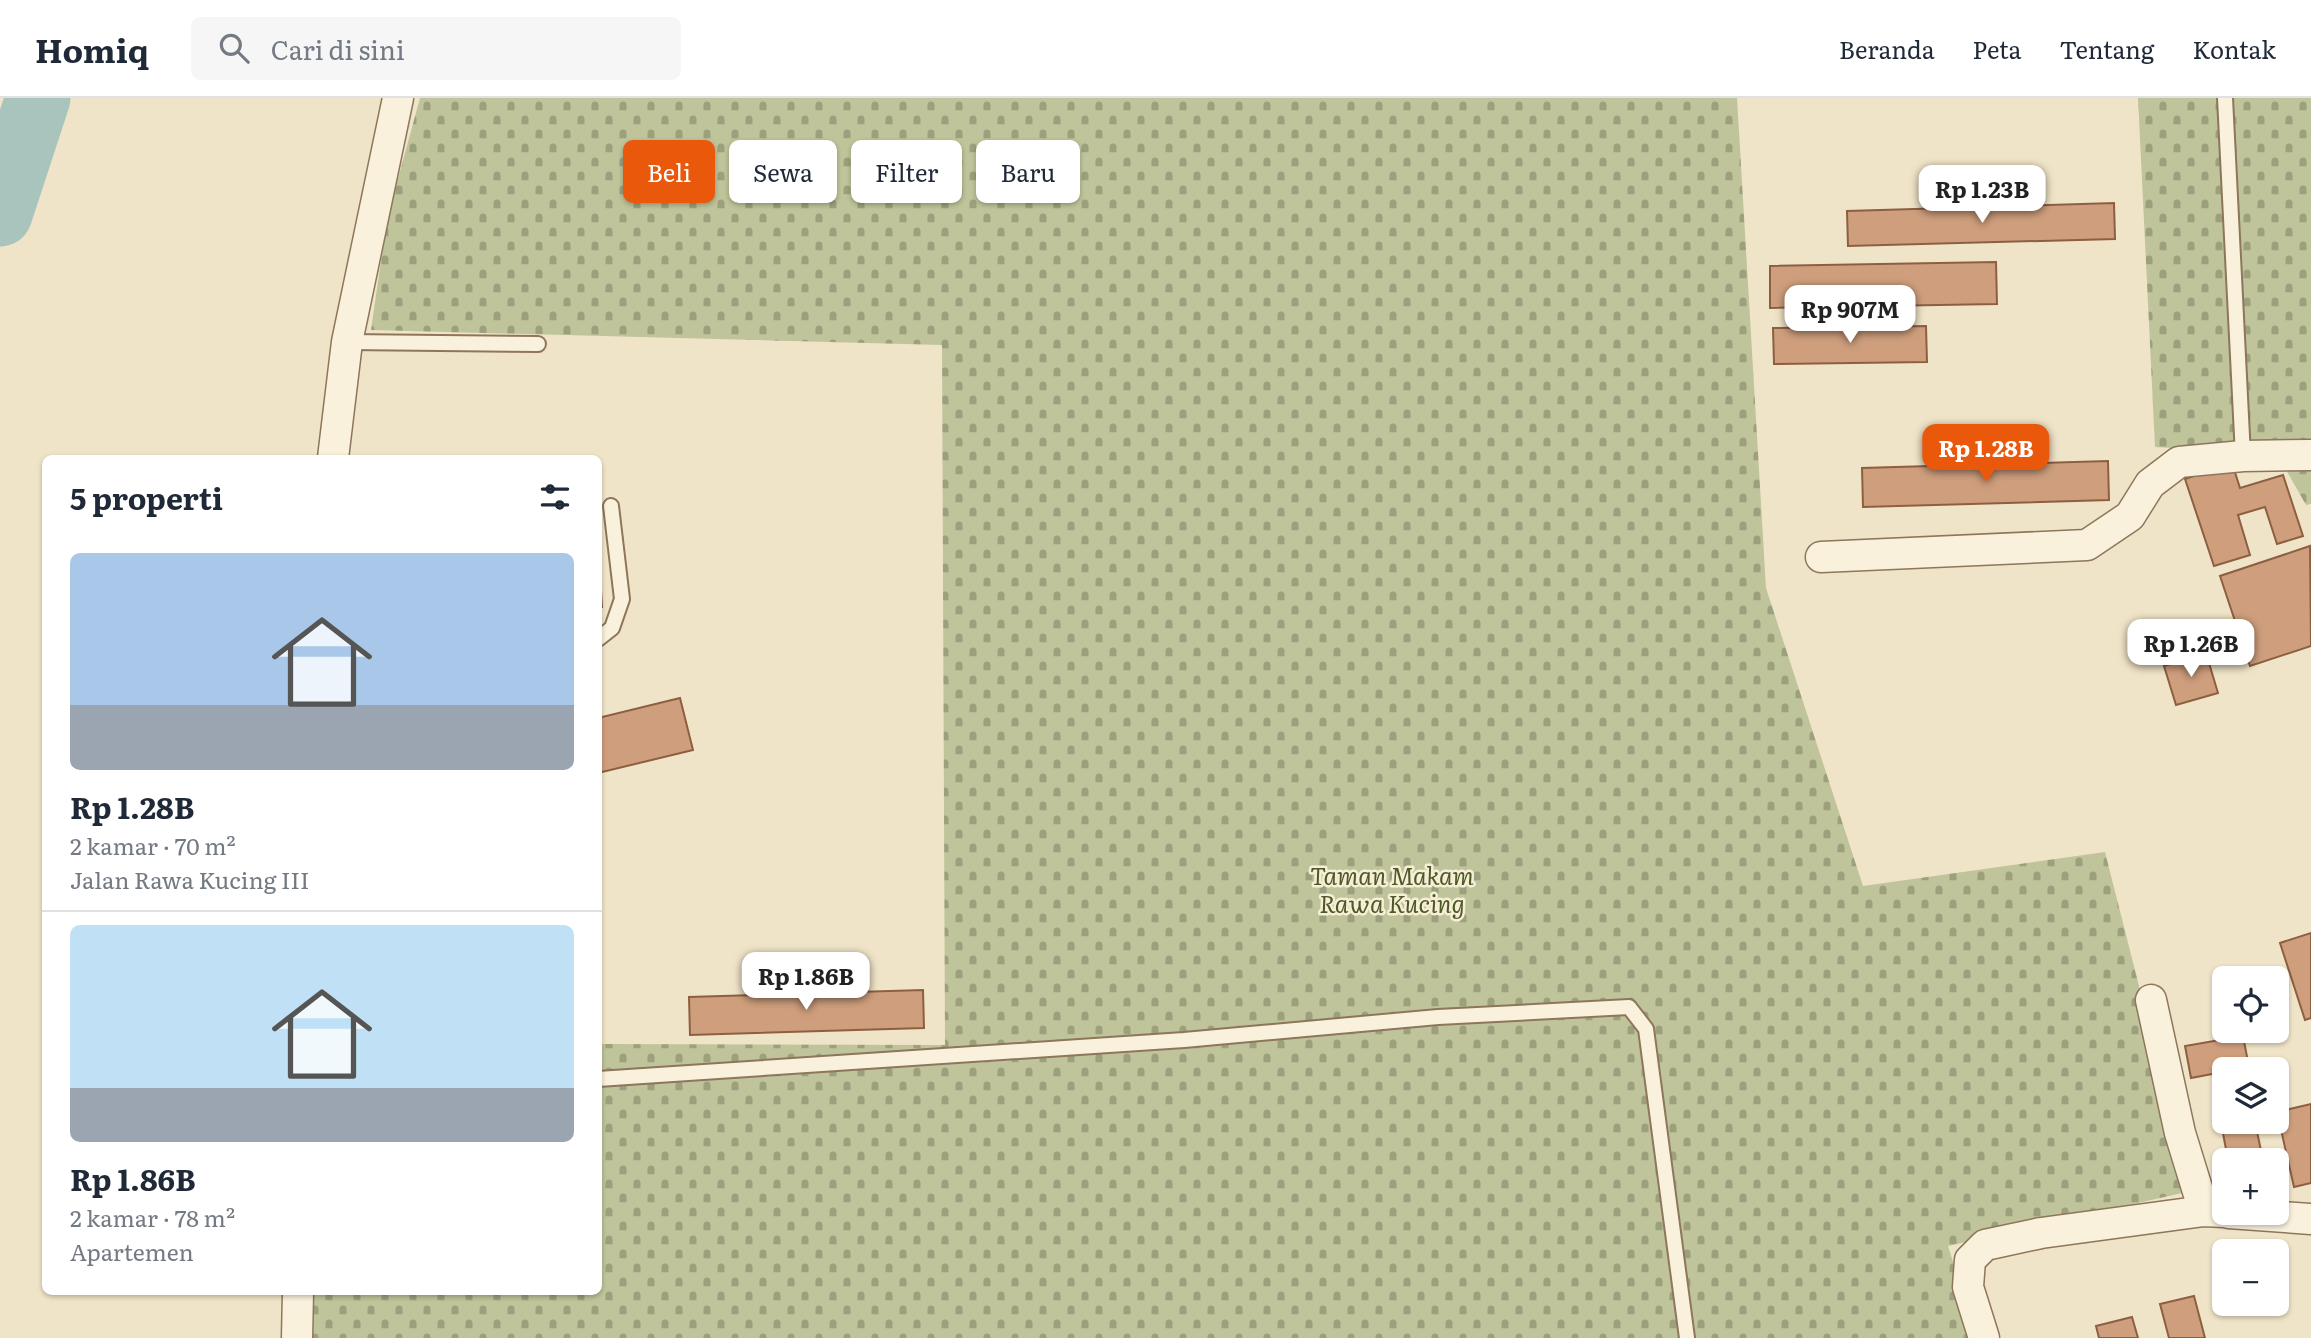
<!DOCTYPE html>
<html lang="id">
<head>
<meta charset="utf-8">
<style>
  body { margin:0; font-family:Literata,serif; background:#f6f6f7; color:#1f2937; height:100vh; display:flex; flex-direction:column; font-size:26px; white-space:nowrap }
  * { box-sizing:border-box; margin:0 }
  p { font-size:23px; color:#747a83 }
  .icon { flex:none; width:38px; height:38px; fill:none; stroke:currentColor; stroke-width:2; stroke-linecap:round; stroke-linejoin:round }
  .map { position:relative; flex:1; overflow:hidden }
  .side { position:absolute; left:42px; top:357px; width:560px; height:840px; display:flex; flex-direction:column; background:#fff; border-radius:10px; box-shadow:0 2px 5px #0004 }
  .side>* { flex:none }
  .hud { position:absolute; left:623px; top:42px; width:665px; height:63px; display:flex; gap:14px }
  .buttons { position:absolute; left:2212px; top:868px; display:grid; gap:14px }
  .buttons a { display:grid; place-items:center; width:77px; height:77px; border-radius:10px; background:#fff; box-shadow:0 2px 5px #0004; font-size:35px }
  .price { position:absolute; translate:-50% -60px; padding:0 16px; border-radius:14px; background:#fff; color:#222; font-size:23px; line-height:46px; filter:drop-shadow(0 2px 4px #0008) }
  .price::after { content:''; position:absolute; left:50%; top:42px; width:21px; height:16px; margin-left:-10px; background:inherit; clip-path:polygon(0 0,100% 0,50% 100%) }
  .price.current { background:#ea580c; color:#fff }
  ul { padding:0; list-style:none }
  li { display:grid; align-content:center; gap:14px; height:371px; padding:0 28px }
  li+li { border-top:2px solid #e0e1e3 }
  li span { display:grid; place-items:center; height:217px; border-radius:10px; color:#555 }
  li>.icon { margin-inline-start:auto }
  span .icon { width:126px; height:126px; fill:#fffc; stroke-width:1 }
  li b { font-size:30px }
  h2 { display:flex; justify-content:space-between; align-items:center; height:84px; padding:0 28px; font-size:30px }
  .pill { padding:0 24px; border-radius:10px; background:#fff; box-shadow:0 2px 5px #0004; font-size:24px; line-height:63px }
  .pill.current { background:#ea580c; color:#fff }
  header { display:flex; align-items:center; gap:42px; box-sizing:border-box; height:98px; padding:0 35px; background:#fff; border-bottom:2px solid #e0e1e3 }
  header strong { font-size:33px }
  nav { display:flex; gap:38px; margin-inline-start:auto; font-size:24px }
  .search { width:490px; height:63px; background:#f6f6f7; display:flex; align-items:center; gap:18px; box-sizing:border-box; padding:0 24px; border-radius:10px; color:#747a83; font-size:26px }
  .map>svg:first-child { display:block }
  .cemetery { fill:url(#cemetery-stones) }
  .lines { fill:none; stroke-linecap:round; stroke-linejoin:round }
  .river { stroke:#a9c4bc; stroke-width:65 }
  .building { fill:#cf9f7d; stroke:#8d5f41; stroke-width:2 }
  .lane-casing { stroke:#8d765c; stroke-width:18 }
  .street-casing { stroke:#8d765c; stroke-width:33 }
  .lane { stroke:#faf1dc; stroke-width:14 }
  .street { stroke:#faf1dc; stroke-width:30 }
  .labels { text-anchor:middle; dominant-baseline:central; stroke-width:5; stroke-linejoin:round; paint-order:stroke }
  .park-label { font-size:24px; font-style:italic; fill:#4d5a26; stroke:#f7eed8 }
</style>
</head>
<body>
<header>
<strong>Homiq</strong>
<div class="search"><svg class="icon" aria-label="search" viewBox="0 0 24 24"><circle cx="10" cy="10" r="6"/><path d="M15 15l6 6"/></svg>Cari di sini</div>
<nav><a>Beranda</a><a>Peta</a><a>Tentang</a><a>Kontak</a></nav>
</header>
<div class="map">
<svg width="2311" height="1240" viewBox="0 0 2311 1240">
  <defs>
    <pattern id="cemetery-stones" width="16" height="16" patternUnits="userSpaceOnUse" patternTransform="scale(1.75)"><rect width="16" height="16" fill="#bfc49a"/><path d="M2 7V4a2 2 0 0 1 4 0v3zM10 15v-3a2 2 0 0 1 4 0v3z" fill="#9ca07d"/></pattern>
  </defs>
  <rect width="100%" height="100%" fill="#f0e4c8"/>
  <path class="cemetery" d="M420 0H1737L1766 490 1863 788 2105 754 2191 1093 1948 1148 1977 1240H308L309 1194H598L599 946 945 947 942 247 371 232 387 121Z
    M2138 0H2311V406L2306 407 2277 356 2155 349Z"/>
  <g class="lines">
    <path class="river" d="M0 116 38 0"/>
  </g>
  <path class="building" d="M2114 105 2115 141 1848 148 1847 113Z
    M1996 164 1997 206 1770 210V168Z
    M1926 228 1927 264 1774 266 1773 230Z
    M2108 363 2109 402 1863 409 1862 370Z
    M2232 365 2240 390 2283 377 2303 438 2277 446 2265 409 2238 417 2250 457 2214 468 2185 381Z
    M2310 448 2311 548 2250 568 2220 478Z
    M600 475 602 509H598V476Z
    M2206 555 2218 595 2176 607 2164 568Z
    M680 600 693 652 598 675V620Z
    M2311 835V920L2305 922 2280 845Z
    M923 892 924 930 690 937 689 899Z
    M2243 938 2249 969 2191 980 2185 948Z
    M2311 1006V1085L2294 1089 2277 1014Z
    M2255 1024 2263 1062H2228L2222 1030Z
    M2194 1198 2205 1240H2169L2160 1206Z
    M2132 1219 2138 1240H2099L2096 1228Z"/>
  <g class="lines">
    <g class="lane-casing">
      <path id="lane" d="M2225 0 2243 358
        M347 244 538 246
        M598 541 612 530 622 501 611 408
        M598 981 1184 942 1438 919 1629 909 1646 931 1687 1240"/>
    </g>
    <g class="street-casing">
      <path id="street" d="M333 360 347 244 398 0
        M1821 459 2087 447 2130 418 2150 386 2179 364 2243 358 2311 357
        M2151 902 2180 1035 2204 1113
        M2229 1115 2311 1121
        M297 1240 298 1194
        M1984 1240 1968 1189 1970 1162 1985 1147 2041 1135 2204 1113 2224 1114"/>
    </g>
    <use href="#lane" class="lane"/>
    <use href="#street" class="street"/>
  </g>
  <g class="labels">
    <g class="park-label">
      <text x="1392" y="776">Taman Makam<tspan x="1392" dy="28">Rawa Kucing</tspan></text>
    </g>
  </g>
</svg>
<div class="buttons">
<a><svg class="icon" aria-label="locate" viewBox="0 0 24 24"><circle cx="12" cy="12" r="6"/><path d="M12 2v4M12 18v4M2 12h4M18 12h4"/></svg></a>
<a><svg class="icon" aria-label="layers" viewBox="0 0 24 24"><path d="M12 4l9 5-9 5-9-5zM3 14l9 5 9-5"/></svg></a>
<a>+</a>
<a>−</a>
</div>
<b class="price" style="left:1982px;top:127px">Rp 1.23B</b>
<b class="price" style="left:1850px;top:247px">Rp 907M</b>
<b class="price current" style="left:1986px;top:386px">Rp 1.28B</b>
<b class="price" style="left:2191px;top:581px">Rp 1.26B</b>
<b class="price" style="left:806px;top:914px">Rp 1.86B</b>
<div class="hud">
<a class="pill current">Beli</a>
<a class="pill">Sewa</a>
<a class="pill">Filter</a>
<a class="pill">Baru</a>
</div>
<section class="side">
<h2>5 properti<svg class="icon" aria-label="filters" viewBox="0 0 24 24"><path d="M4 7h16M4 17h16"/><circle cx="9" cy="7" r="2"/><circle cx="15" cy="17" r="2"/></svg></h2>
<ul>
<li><span style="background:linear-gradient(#a9c7e8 70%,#9aa5b1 0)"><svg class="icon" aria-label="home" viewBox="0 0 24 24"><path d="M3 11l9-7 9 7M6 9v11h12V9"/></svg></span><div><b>Rp 1.28B</b><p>2 kamar · 70 m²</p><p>Jalan Rawa Kucing III</p></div></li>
<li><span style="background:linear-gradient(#bfe0f5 75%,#9aa5b1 0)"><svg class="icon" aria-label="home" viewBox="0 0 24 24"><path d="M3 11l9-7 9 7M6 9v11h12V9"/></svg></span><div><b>Rp 1.86B</b><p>2 kamar · 78 m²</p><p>Apartemen</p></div></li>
</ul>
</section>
</div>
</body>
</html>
